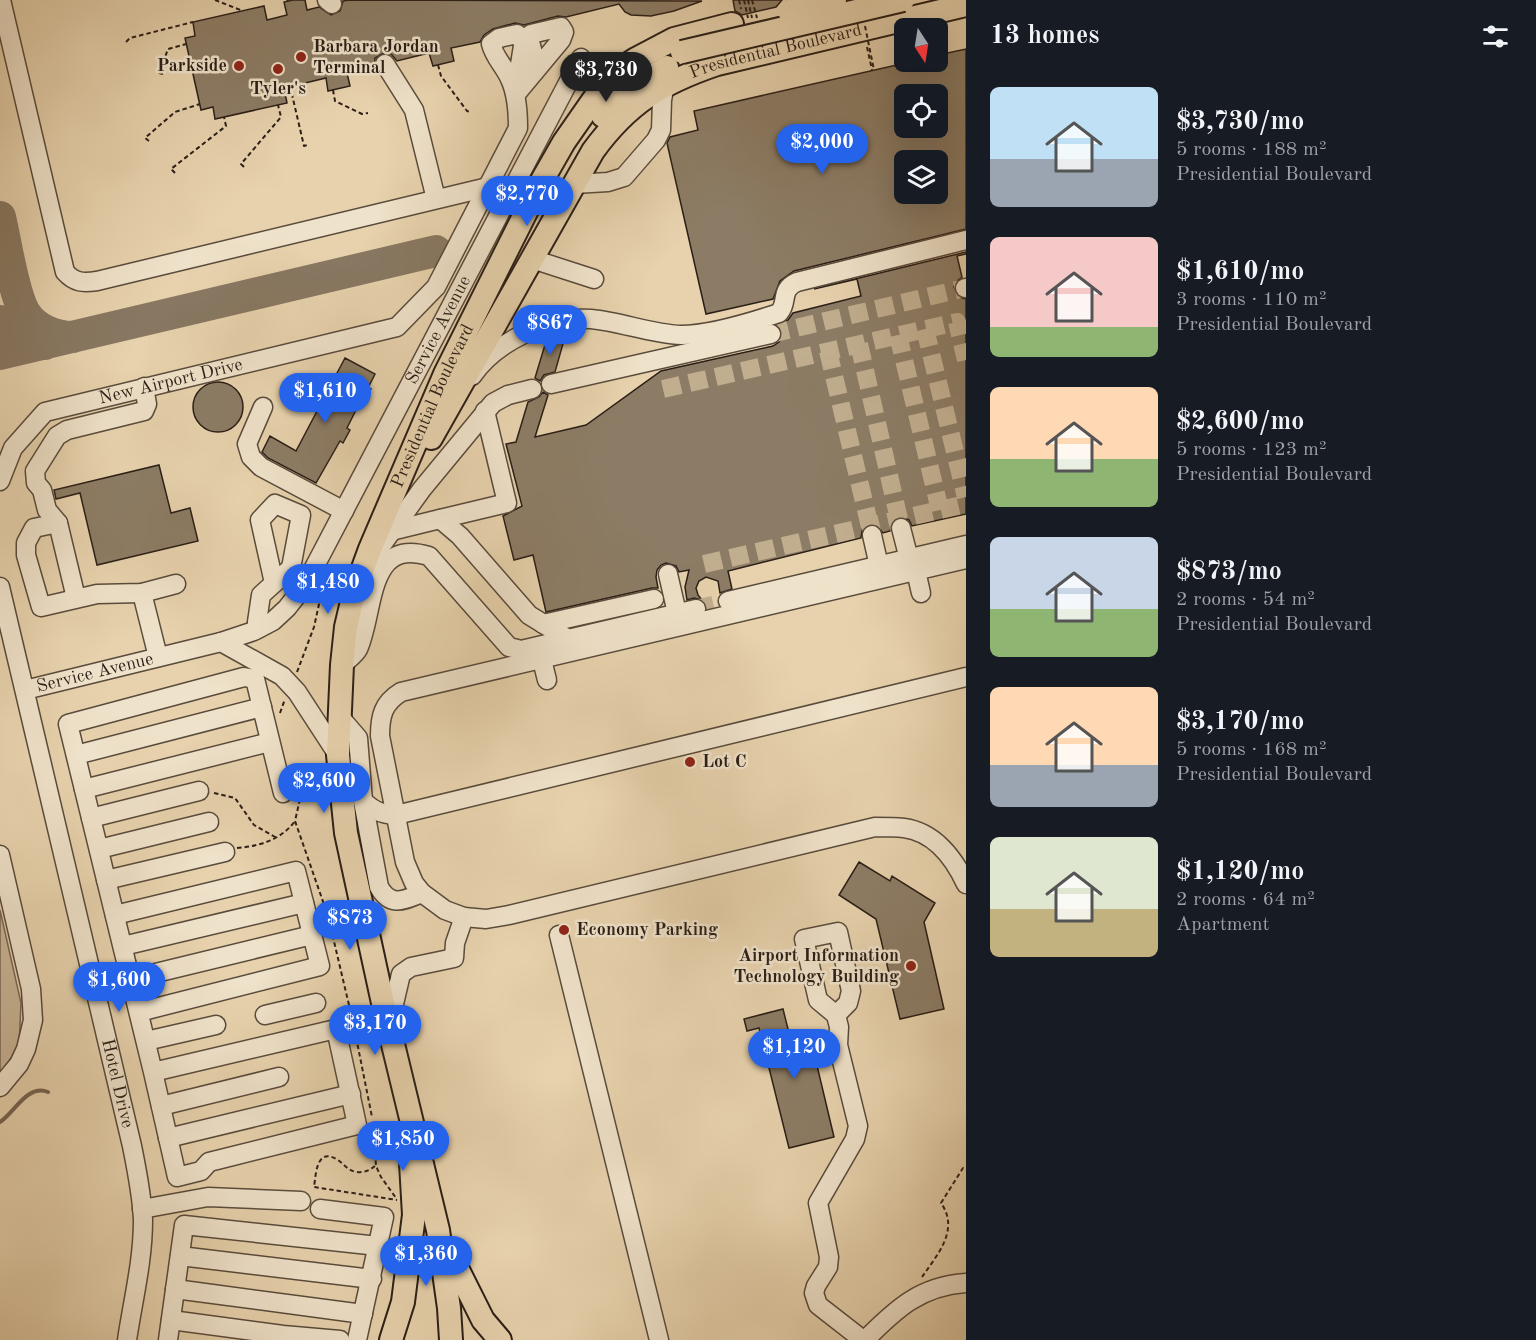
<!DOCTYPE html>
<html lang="en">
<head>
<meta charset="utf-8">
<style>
  body { margin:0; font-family:"Old Standard TT",serif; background:#242831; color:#f1f3f6; height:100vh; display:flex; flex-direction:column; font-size:22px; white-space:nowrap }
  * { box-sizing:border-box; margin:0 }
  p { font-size:20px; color:#9ea1a6 }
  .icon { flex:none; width:33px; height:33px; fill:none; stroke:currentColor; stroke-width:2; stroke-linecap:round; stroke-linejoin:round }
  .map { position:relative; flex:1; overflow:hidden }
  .drawer { display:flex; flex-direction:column; background:#171b24; width:570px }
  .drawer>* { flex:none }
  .needle { width:39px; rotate:168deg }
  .buttons { position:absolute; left:894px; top:18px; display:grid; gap:12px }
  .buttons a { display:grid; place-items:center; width:54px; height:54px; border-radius:9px; background:#171b24; box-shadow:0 6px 24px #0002; font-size:30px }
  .price { position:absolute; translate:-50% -51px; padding:0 14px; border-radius:21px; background:#2563eb; color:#fff; font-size:20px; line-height:39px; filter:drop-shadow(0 2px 3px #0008) }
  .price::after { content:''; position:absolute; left:50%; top:36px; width:18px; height:14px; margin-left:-9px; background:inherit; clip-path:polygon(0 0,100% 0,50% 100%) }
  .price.on { background:#222; color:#fff }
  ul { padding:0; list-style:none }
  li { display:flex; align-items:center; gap:18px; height:150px; padding:0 24px }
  li span { display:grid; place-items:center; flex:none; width:168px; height:120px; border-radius:9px; color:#555 }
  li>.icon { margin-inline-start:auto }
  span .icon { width:72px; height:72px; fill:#fffc; stroke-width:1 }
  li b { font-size:26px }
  h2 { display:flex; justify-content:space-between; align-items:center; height:72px; padding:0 24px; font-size:26px }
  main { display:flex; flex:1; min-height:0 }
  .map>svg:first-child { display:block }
  .green { fill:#c7b394; stroke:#786856; stroke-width:1.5 }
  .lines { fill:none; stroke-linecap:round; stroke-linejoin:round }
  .stream { stroke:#756552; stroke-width:4 }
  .taxiway { stroke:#887862; stroke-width:32 }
  .building { fill:#8c7c65; stroke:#2a1e17; stroke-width:1.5; fill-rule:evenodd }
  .minor-tunnel { stroke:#c1ae8f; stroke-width:18; stroke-dasharray:18 9; stroke-linecap:butt }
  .minor-casing { stroke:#594b3c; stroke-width:21 }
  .major-casing { stroke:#2a1e17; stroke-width:26 }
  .path { stroke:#2a1e17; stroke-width:2; stroke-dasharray:4.5 3; stroke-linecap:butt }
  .minor { stroke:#efe2ca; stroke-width:18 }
  .major { stroke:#e7d2ad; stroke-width:22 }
  .major-bridge-casing { stroke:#2a1e17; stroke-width:26; stroke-linecap:butt }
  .path-bridge { stroke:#2a1e17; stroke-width:2; stroke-dasharray:4.5 3; stroke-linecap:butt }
  .major-bridge { stroke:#e7d2ad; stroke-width:22 }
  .poi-dot { fill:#8f2418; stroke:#efe2ca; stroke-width:2 }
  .labels { text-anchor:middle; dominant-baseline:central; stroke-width:5; stroke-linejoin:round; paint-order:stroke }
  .poi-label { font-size:18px; font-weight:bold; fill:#2a1e17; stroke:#efe2ca; text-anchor:start }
  .street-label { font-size:18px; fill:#2a1e17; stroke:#efe2ca }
</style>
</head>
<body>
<main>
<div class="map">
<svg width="966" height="1340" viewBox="0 0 966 1340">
  <rect width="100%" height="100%" fill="#e7d2ad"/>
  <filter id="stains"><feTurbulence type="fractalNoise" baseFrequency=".00333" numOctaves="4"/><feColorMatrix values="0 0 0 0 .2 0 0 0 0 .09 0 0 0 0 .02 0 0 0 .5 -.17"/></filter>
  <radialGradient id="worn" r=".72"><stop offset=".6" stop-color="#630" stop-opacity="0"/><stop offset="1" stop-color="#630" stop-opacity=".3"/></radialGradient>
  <path class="green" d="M0 910 21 1003 19 1046 0 1074Z"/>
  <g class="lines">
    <path class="stream" d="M0 1122C15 1112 27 1084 48 1092"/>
    <path class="taxiway" d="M0 217C6 242 13 293 25 313 35 329 55 337 73 337
      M0 321 11 330 45 344
      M0 354 436 251"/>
  </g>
  <path class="building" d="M293 0H305L307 10 319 7 331 15 340 11 343 1 349 0 702 1 674 11 651 16 631 15 625 12 619 4 566 17 558 16 524 25 515 23 493 29 484 35 480 42 451 48 454 61 433 66 429 53 397 61 391 54 384 53 375 58 374 67 347 73 350 86 328 91 326 78 284 88 287 103 215 119 213 107 201 110 185 38 195 36 193 22 264 6 267 20 287 15 284 2Z
    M733 0H782L776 7 742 15 735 11Z
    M966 49V229L794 271 780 281 773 299 706 314 667 143 670 137 698 130 694 111 910 62H938V55ZM904 94H938V128H904ZM904 160H938V194H904Z
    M966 252V254L957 256 962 277 956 282 954 287 959 297 966 299V514L912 526 909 520 899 517 893 520 890 531 883 533 876 525 869 524 862 531 861 538 728 571 732 589 720 593 718 581 706 577 699 581 696 588 698 595 702 600 694 598 687 600 685 587 689 570 679 572 676 566 666 563 661 565 657 570 656 577 658 588H652L546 612 533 555 514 560 503 516 522 506 506 444 516 442 528 402 539 397 543 392 548 395 535 437 586 425 661 371 773 346 779 342 782 337V331L778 325 788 320 793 313 861 296 857 279 814 289Z
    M566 333 555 372 544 375 540 381 535 378 547 338Z
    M345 358 375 374 368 388 371 389 364 402 361 400 347 428 350 430 343 443 340 441 316 483 268 458 262 452 270 436 296 451Z
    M193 407a25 25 0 1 1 50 0a25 25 0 1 1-50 0Z
    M159 465 171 513 190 508 198 541 97 565 80 493 56 499 54 490Z
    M859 862 890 881 892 876 935 903 924 922 944 1009 900 1019 876 919 839 895Z
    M783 1009 790 1037 809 1032 834 1137 789 1148 759 1028 747 1031 744 1019Z"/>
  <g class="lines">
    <path class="minor-tunnel" d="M925 329 966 497
      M771 334 965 288
      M898 335 940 510
      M859 344 901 528
      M828 351 872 535
      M663 389 957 322 966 360
      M704 564 966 504
      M696 609 728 601"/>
    <g class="minor-casing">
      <g id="minor">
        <path d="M1 0 65 272C75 283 83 283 97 281L488 187"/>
        <path d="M327 0 332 4"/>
        <path d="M385 64 414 110 436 199"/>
        <path d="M516 94 561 40 564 32 561 27 531 34 529 38 537 68"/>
        <path d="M574 184 608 182 624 177 656 140 661 130 662 100 665 85"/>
        <path d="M532 259 594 279"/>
        <path d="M965 288H966"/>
        <path d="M472 376C496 341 550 316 591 319 622 322 651 334 681 335 709 335 752 322 779 313 789 302 779 290 797 282L966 240"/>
        <path d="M551 384 771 334"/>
        <path d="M144 387 147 404 144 411 67 430 57 436 35 471 36 483 42 490 47 510 58 523 34 528 26 543V555L41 607 97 594 142 593 176 584"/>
        <path d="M263 407 247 444 251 457 261 467 344 511"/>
        <path id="s1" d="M0 481 13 448 45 412 397 327 436 287 518 128C518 112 517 94 510 79 505 67 494 57 491 44L499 38 517 34 522 38 523 46 515 95"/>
        <path d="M440 519 507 503 485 411"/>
        <path d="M58 523 76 598"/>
        <path d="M901 528 909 559"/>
        <path d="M391 531 440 519 460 536 529 615 568 639"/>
        <path d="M872 535 879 566"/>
        <path d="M376 553 422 489 493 403 508 395 532 389"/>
        <path d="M966 559 401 692C383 703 380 716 380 736L405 862 414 883 422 893 445 910 464 917 486 919 509 915 875 827C885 827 895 827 904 828 934 832 954 858 966 884"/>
        <path d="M916 571 921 593"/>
        <path d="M668 574 677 613"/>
        <path id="s2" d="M0 587 132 1146C137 1171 142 1195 143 1220 143 1261 133 1300 127 1340"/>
        <path d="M142 593 158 657"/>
        <path d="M728 601 966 545"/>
        <path d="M543 624 654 599"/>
        <path d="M259 628 257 622 261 595 291 568 301 515 275 504 260 520 274 583"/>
        <path d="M221 642 282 676 297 692 338 755"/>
        <path d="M542 660 547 680"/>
        <path d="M342 665C347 660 355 655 358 649 375 612 366 537 429 556L509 647 521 650 696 609"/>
        <path id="s3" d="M25 690 221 642 254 631 273 621 287 608 305 585 581 58"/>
        <path d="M339 716 358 738 363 801 379 887C391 908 404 900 422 893"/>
        <path d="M76 755 262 707"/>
        <path d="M84 789 270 742"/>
        <path d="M363 801C374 811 381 814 396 815L966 677"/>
        <path d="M91 818 199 791"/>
        <path d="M99 849 209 822"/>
        <path d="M0 855 31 989 33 1020 26 1049 19 1064 0 1087"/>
        <path d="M106 880 225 852"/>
        <path d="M115 915 296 871 320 966 139 1012"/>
        <path d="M559 935 659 1340"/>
        <path d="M123 946 304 903"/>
        <path d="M131 979 312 935"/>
        <path d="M265 1015 316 1003"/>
        <path d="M836 1015 848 1003 851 991 838 932 804 939 818 1000 836 1015 839 1027 838 1045 858 1126 855 1139 818 1203 829 1257 828 1267 816 1286 814 1293 818 1305 863 1340"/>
        <path d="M389 1025 401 974 411 967 454 958 455 943 464 917"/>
        <path d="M146 1041 216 1025"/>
        <path d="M153 1072 336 1029 357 1125 209 1162 201 1171 177 1177 153 1072 68 724 244 677 255 679 283 793"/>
        <path d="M161 1106 279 1077"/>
        <path d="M168 1138 351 1094"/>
        <path d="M142 1209 208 1197 301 1201"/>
        <path d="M320 1209 384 1217 357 1340"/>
        <path d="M180 1256 372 1279"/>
        <path d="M175 1289 363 1314"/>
        <path d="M171 1320 283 1335 340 1340"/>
        <path d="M168 1340 184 1225 378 1246"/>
        <path d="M865 1340C896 1309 920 1286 966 1283"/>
      </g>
    </g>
    <g class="major-casing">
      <g id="major">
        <path d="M603 116 626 90 667 67"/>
        <path id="s4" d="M431 438 593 151C628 103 661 83 717 64L966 5"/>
        <path d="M447 1248 483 1320 500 1340"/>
        <path d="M391 1340 403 1302 414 1215 411 1163"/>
        <path id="s5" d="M451 1340 449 1308 438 1230 383 1003 346 833 338 755 342 665 346 627 354 593 370 549 445 374 540 184 564 142 610 76 636 59 674 39 732 24"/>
      </g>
    </g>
    <path class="path" d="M215 0 243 11
      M287 0 288 1
      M739 0 741 9
      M744 0 748 18
      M748 0 752 18
      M752 0 757 18
      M126 42 130 38 193 22
      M867 47 872 70
      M438 65 441 76 467 111 470 112
      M163 74 159 73 168 49 186 44
      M290 86 304 146 307 145
      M333 90 335 101 362 114 368 113
      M149 141 145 138 175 112 200 104
      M244 167 241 164 281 117 278 105
      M175 173 171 169 226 126 224 117
      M297 672 314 627 323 586
      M280 713 285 699
      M298 792 300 799 295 821 328 916 353 1022 372 1117
      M214 793 235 798 254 825 277 838
      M237 848C260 846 281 840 295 821
      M373 1123 376 1166 381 1177 396 1198
      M375 1166C370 1170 364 1173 357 1172 348 1171 345 1165 338 1160 316 1146 316 1175 314 1187L397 1200
      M922 1277C937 1255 960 1230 941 1203L963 1168H966"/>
    <use href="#minor" class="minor"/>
    <use href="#major" class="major"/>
    <g class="major-bridge-casing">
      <path id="major-bridge" d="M789 11 835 0
        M682 52 903 0"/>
    </g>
    <path class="path-bridge" d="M865 26 874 70"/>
    <use href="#major-bridge" class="major-bridge"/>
  </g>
  <g class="poi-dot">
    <circle cx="301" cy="57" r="6"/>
    <circle cx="239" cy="66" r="6"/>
    <circle cx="278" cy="69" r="6"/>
    <circle cx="690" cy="762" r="6"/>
    <circle cx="564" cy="930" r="6"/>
    <circle cx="911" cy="966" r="6"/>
  </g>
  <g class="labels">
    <g class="poi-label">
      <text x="313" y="47">Barbara Jordan<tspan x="313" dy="21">Terminal</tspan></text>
      <text x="227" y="66" text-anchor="end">Parkside</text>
      <text x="278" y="89" text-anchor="middle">Tyler's</text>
      <text x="702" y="762">Lot C</text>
      <text x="576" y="930">Economy Parking</text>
      <text x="899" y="956" text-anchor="end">Airport Information<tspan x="899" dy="21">Technology Building</tspan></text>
    </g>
    <g class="street-label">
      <text stroke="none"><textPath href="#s4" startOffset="544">Presidential Boulevard</textPath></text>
      <text stroke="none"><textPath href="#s3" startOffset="594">Service Avenue</textPath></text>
      <text stroke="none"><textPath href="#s1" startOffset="213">New Airport Drive</textPath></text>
      <text stroke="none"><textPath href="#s5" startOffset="963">Presidential Boulevard</textPath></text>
      <text stroke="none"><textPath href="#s3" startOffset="72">Service Avenue</textPath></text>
      <text stroke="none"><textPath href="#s2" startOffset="510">Hotel Drive</textPath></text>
    </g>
  </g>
  <rect width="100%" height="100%" filter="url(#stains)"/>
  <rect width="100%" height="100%" fill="url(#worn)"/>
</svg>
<div class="buttons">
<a><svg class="needle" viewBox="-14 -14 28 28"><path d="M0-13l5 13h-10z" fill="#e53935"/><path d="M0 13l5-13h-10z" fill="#9ea1a6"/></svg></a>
<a><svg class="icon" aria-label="locate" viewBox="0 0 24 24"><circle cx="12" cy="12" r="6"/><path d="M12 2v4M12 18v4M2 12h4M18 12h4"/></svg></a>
<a><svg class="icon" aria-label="layers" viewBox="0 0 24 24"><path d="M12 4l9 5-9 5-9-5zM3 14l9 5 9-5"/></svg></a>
</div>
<b class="price on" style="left:606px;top:103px">$3,730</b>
<b class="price" style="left:822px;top:175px">$2,000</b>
<b class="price" style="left:527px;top:227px">$2,770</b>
<b class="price" style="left:550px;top:356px">$867</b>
<b class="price" style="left:325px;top:424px">$1,610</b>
<b class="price" style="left:328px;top:615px">$1,480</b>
<b class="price" style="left:324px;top:814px">$2,600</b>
<b class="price" style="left:350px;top:951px">$873</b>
<b class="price" style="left:119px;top:1013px">$1,600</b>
<b class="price" style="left:375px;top:1056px">$3,170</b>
<b class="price" style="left:794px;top:1080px">$1,120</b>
<b class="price" style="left:403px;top:1172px">$1,850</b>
<b class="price" style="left:426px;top:1287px">$1,360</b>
</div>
<section class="drawer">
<h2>13 homes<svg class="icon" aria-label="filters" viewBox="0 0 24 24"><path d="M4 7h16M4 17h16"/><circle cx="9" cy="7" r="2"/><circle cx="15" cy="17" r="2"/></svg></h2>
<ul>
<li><span style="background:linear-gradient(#bfe0f5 60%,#9aa5b1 0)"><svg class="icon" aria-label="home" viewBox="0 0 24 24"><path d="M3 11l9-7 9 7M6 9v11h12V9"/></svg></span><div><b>$3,730/mo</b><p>5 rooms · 188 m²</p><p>Presidential Boulevard</p></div></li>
<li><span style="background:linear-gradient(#f6c9c9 75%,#8fb573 0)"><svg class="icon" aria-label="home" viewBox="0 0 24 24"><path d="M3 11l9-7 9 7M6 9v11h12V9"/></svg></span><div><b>$1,610/mo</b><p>3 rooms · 110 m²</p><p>Presidential Boulevard</p></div></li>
<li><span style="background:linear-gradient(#ffd9b3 60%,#8fb573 0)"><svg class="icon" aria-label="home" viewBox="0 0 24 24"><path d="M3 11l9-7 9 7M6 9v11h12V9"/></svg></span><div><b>$2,600/mo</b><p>5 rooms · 123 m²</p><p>Presidential Boulevard</p></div></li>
<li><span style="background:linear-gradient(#c9d6e8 60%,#8fb573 0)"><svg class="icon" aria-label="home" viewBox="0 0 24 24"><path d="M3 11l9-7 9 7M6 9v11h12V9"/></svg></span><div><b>$873/mo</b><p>2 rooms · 54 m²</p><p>Presidential Boulevard</p></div></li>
<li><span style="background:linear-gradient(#ffd9b3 65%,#9aa5b1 0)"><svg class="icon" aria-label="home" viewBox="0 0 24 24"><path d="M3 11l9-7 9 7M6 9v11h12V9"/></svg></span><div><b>$3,170/mo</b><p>5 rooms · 168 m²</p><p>Presidential Boulevard</p></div></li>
<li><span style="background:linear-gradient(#dfe7d0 60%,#c2b280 0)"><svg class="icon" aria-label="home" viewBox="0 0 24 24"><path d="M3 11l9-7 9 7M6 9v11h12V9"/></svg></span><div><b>$1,120/mo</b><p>2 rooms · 64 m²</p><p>Apartment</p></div></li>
</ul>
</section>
</main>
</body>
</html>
